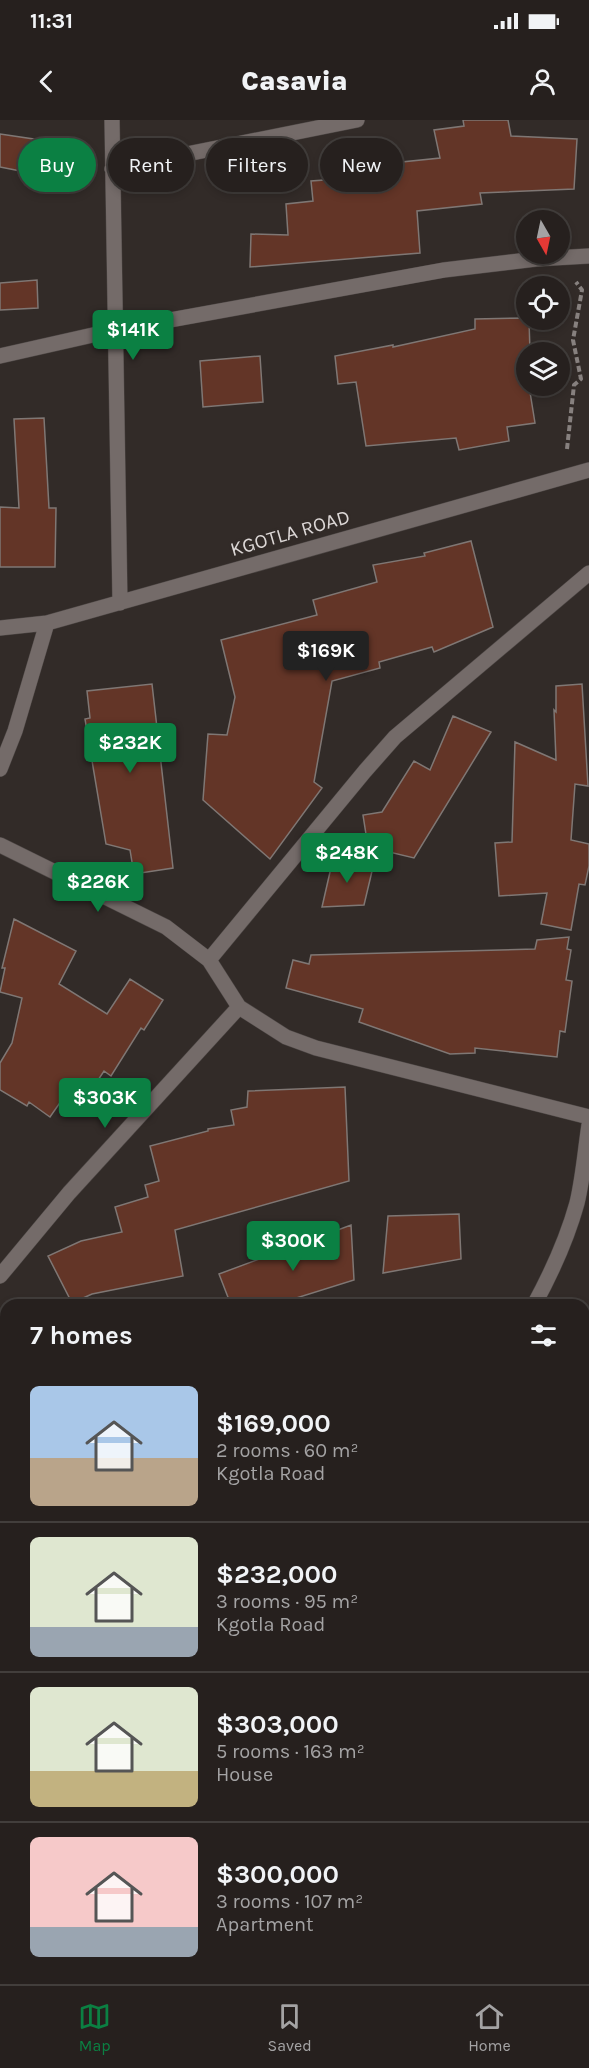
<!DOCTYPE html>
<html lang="en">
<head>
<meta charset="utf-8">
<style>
  body { margin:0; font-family:Karla,sans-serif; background:#322d2b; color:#f1f3f6; height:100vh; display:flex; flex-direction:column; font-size:22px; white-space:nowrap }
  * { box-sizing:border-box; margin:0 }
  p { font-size:20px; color:#a4a3a4 }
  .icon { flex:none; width:33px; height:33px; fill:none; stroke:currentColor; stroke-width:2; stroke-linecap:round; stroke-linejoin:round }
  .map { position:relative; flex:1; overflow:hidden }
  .panel { position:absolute; left:0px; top:1179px; width:590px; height:686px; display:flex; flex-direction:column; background:#26201e; border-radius:18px 18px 0 0; box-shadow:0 3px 9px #0003,0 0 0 2px #423e3c }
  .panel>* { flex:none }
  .hud { position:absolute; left:18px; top:18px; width:554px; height:54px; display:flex; gap:12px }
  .needle { width:39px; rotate:171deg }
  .buttons { position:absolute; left:516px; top:90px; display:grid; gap:12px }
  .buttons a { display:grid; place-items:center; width:54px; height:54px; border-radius:50%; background:#26201e; box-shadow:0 3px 9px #0003,0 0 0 2px #423e3c; font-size:30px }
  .price { position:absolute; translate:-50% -51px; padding:0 14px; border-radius:6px; background:#0b8043; color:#fff; font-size:20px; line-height:39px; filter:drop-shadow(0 2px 3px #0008) }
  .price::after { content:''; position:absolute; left:50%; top:36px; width:18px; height:14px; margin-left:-9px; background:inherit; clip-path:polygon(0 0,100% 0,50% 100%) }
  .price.active { background:#222; color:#fff }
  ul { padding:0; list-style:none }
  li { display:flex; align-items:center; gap:18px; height:150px; padding:0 30px }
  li+li { border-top:2px solid #423e3c }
  li span { display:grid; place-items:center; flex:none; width:168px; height:120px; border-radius:9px; color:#555 }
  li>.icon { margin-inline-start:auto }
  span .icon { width:72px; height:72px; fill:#fffc; stroke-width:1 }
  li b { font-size:26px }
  h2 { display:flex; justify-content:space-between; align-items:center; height:72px; padding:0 30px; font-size:26px }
  .tag { padding:0 21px; border-radius:27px; background:#26201e; box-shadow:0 3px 9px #0003,0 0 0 2px #423e3c; font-size:21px; line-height:54px }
  .tag.active { background:#0b8043; color:#fff }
  .status { display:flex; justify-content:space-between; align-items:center; height:42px; padding:0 30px; background:#26201e; direction:ltr }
  .status svg { height:16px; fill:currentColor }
  header { display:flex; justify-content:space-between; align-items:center; height:78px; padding:0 30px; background:#26201e; font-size:27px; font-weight:800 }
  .dock { display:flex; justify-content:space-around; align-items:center; height:84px; border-top:2px solid #423e3c; background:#26201e; font-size:16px; color:#a4a3a4 }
  .dock a { display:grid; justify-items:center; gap:3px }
  .dock .active { color:#0b8043 }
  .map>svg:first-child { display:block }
  .building { fill:#633527; stroke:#7f7774; stroke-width:1.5 }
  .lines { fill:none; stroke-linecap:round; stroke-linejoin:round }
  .minor-casing { stroke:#4c4644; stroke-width:16 }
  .path { stroke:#87817f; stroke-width:4; stroke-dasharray:6 3; stroke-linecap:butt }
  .minor { stroke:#746b69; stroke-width:15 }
  .labels { text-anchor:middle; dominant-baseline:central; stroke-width:5; stroke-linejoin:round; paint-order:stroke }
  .street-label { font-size:20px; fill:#dcd7d6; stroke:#322b28 }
</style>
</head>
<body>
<div class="status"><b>11:31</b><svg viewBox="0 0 49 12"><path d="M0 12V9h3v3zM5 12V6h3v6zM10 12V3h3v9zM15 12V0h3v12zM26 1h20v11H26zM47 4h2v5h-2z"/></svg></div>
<header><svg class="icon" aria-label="back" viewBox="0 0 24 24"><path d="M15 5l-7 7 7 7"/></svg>Casavia<svg class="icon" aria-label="person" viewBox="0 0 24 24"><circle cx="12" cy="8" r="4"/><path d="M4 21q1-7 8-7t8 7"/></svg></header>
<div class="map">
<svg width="589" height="1864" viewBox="0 0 589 1864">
  <rect width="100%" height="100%" fill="#322b28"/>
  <path class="building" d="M463 0H508L511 16 577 19 574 69 480 73 482 84 417 91 420 133 250 147 251 114 288 115 286 84 313 81 311 61 393 55 392 43 440 38 434 10 464 6Z
    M0 14 47 21 41 55 0 47Z
    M37 160 38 188 0 190V163Z
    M526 198V200H529L530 232H524L526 266H529L535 303 507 307 509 321 459 330 456 318 366 326 356 262 338 264 335 236 393 225V227L475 209V199Z
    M260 236 263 282 203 287 200 241Z
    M44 298 49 388H56L55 447H0V387L19 388 14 299Z
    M471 421 493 507 434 532 432 527 379 542 380 548 332 561 314 662 322 668 270 739 203 680 208 614 227 615 235 577 221 520 317 495 313 480 377 462 373 445 425 436 424 433Z
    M152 564 173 748 134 754 130 730 106 724 85 599 90 598 87 571Z
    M582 564 588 666 575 664 571 720 589 724V746L585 765 579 764 571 810 541 804 547 773 499 776 495 723 512 722 515 622 556 640 554 590 556 592V566Z
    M453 596 491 612 414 738 368 727 363 695 382 692 414 641 430 650Z
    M333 739 373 747 364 785 322 787Z
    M14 799 76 831 59 864 107 894 130 859 163 880 144 910 141 908 111 956 104 951 75 995 59 984 50 997 29 982 27 986 0 970V943L12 923 22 878 0 872 5 848H2Z
    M569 817 567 829 571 830 566 860 572 861 565 912 560 911 557 937 475 928V933L450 934 359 902 363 889 286 868 293 840 309 844 311 835 535 829 537 820Z
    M345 967 349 1061 175 1110 183 1156 92 1174 72 1183 48 1136 81 1121 122 1112 115 1087 148 1077 145 1065 159 1061 150 1026 208 1011V1009L234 1005 231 990 247 987 248 971Z
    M459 1094 461 1139 383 1153 388 1096Z
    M351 1105 354 1160 274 1185H231L219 1154Z"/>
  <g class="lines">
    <g class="minor-casing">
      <path id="minor" d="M112 0 120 483
        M112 49 357 0
        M0 236 115 210 444 150 536 139 589 136
        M0 508 47 503 589 350
        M0 649 15 611 47 503
        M0 725 166 807 209 840 239 887 286 917 316 928 589 997
        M209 840 365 651 395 617 589 453
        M0 1156 69 1073 239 887
        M534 1185C552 1152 567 1119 577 1083 583 1058 585 1031 589 1005
        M0 1419 6 1416
        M584 1449 589 1448
        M584 1539 589 1580
        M178 1864V1858"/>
    </g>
    <path class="path" d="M567 329 574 265 581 259 573 220 582 170 576 162
      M584 1482 589 1478
      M584 1486 588 1515"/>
    <use href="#minor" class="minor"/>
  </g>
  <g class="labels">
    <g class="street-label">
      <text transform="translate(290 413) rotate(-16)">KGOTLA ROAD</text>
    </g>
  </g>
</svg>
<div class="buttons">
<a><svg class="needle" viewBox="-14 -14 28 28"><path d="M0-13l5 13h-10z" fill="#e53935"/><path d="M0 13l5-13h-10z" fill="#a4a3a4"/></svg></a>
<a><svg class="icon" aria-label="locate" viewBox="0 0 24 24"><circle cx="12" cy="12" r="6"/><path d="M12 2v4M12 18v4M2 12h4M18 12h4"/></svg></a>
<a><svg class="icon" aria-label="layers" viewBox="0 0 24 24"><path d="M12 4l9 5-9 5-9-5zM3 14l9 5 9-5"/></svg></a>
</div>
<b class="price" style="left:133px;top:241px">$141K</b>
<b class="price active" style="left:326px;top:562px">$169K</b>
<b class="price" style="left:130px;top:654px">$232K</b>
<b class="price" style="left:347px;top:764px">$248K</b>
<b class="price" style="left:98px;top:793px">$226K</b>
<b class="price" style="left:105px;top:1009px">$303K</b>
<b class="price" style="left:293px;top:1152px">$300K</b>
<div class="hud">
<a class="tag active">Buy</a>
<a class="tag">Rent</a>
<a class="tag">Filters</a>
<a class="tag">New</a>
</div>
<section class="panel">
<h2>7 homes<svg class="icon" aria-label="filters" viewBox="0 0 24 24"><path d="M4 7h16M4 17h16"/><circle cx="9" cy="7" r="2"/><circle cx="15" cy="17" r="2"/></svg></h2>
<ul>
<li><span style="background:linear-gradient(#a9c7e8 60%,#b9a48a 0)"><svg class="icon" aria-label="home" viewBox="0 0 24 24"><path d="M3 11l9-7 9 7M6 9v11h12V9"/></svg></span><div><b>$169,000</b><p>2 rooms · 60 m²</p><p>Kgotla Road</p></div></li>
<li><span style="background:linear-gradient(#dfe7d0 75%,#9aa5b1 0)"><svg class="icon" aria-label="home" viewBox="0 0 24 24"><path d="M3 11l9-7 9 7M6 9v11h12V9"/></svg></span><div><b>$232,000</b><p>3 rooms · 95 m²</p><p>Kgotla Road</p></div></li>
<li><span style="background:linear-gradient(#dfe7d0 70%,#c2b280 0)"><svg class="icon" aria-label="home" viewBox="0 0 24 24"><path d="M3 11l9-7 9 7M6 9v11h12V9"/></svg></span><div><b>$303,000</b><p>5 rooms · 163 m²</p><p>House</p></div></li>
<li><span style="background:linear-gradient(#f6c9c9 75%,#9aa5b1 0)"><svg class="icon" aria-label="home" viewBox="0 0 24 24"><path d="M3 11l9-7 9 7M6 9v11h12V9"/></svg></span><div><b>$300,000</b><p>3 rooms · 107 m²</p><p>Apartment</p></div></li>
</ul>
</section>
</div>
<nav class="dock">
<a class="active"><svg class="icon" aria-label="map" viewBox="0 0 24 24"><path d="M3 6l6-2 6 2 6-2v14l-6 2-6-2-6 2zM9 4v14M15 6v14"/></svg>Map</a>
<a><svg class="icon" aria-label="saved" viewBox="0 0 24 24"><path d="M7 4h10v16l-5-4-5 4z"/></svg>Saved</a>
<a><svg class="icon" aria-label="home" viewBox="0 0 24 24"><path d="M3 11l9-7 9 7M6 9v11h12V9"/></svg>Home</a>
</nav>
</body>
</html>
